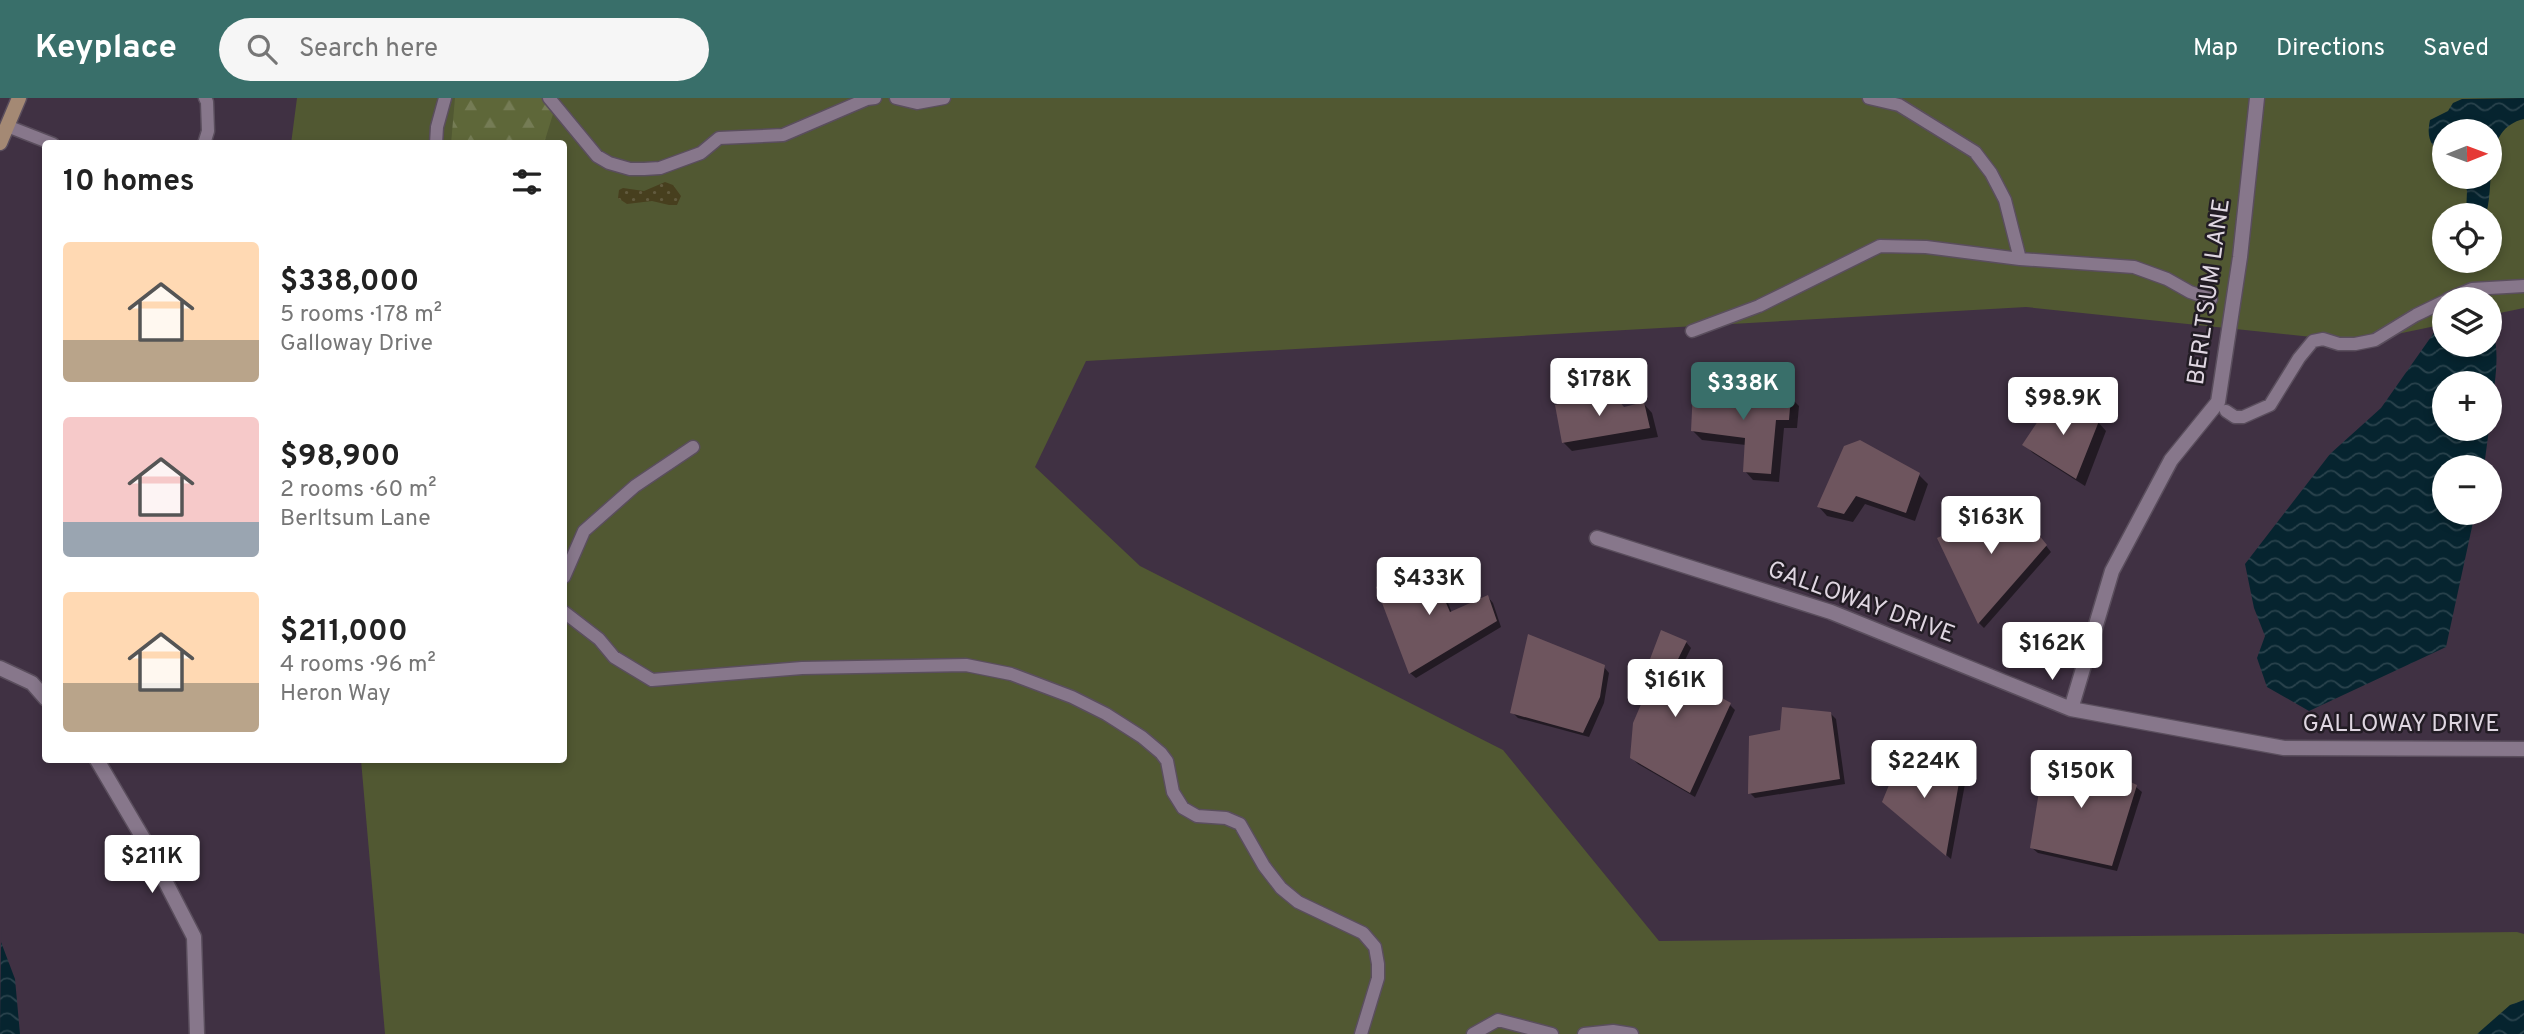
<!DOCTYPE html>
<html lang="en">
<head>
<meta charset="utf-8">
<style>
  body { margin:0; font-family:Overpass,sans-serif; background:#f6f6f6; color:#222; height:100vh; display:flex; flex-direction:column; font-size:26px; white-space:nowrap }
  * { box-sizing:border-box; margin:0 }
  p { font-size:23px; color:#767676 }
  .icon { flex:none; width:38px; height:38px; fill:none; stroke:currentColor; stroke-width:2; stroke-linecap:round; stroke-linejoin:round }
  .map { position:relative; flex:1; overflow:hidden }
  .sheet { position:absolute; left:42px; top:42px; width:525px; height:623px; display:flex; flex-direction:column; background:#fff; border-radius:7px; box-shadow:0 4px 10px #0003 }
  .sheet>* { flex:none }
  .needle { width:46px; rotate:89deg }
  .fabs { position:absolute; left:2432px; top:21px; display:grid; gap:14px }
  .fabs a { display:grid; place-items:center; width:70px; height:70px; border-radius:50%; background:#fff; box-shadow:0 4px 10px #0003; font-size:35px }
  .price { position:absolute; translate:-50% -60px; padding:0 16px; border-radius:7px; background:#fff; color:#222; font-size:23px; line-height:46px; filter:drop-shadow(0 2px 4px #0008) }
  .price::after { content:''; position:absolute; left:50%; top:42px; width:21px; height:16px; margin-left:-10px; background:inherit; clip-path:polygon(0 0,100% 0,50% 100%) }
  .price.selected { background:#396f6a; color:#fff }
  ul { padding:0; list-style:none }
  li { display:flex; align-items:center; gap:21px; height:175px; padding:0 21px }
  li span { display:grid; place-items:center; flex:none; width:196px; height:140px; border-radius:7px; color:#555 }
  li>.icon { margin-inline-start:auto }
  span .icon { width:84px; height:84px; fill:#fffc; stroke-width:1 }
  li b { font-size:30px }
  h2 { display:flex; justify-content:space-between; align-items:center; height:84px; padding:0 21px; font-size:30px }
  header { display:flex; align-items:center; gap:42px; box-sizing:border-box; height:98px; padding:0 35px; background:#396f6a; color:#fff }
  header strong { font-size:33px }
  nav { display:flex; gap:38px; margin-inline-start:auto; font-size:24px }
  .search { width:490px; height:63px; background:#f6f6f6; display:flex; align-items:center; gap:18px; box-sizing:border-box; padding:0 24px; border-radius:38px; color:#767676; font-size:26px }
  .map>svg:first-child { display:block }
  .grass { fill:#515832; fill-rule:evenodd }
  .forest { fill:url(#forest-firs) }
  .sand { fill:url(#sand-dots) }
  .water { fill:url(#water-waves) }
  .shadow { fill:#0007 }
  .building { fill:#6e555e }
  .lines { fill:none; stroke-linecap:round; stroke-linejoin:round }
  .lane-casing { stroke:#5a4e5d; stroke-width:15 }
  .street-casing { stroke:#5a4e5d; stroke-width:17 }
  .secondary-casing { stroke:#5a4e5d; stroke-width:17 }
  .lane { stroke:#87778b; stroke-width:12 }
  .street { stroke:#87778b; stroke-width:14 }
  .secondary { stroke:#a48974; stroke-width:14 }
  .labels { text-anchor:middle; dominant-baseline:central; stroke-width:5; stroke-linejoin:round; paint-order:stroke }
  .street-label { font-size:24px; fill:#dfd6e1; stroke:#221c24 }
</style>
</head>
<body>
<header>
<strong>Keyplace</strong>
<div class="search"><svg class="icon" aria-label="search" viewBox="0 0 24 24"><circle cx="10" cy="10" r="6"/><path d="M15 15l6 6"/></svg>Search here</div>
<nav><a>Map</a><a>Directions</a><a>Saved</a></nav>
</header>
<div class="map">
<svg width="2524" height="936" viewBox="0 0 2524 936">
  <defs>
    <pattern id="forest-firs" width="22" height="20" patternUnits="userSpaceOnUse" patternTransform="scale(1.75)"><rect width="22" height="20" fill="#5e6739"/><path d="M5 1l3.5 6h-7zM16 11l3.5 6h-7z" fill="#757c55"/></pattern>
    <pattern id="sand-dots" width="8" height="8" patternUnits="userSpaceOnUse" patternTransform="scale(1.75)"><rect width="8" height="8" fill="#473f1e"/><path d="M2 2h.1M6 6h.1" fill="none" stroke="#615a3e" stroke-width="1.8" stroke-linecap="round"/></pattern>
    <pattern id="water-waves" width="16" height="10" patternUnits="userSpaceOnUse" patternTransform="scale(1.75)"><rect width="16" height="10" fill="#06242f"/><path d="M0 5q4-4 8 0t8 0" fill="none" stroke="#2a434d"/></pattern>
  </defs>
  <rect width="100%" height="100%" fill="#403143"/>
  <path class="grass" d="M297 0H2524V210L2490 217V201H2445V226L2359 244 2026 209 1086 263 1035 369 1140 468 1503 652 1659 843 2517 834 2524 836V936H385L361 662H564V46H291ZM2445 33H2490V79H2445ZM2445 117H2490V163H2445Z"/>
  <path class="forest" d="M455 0H558L544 45 451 46Z"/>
  <path class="sand" d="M665 84 673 87 681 98 677 107H669L652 103 627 106 618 100 619 92 623 90 644 93Z"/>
  <path class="water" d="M2524 0V21C2481 31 2496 85 2486 117H2466L2467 93 2463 79H2490V33H2445V59C2431 48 2426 41 2430 22L2448 13 2453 5 2462 1Z
    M2445 219V247H2490V230C2503 246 2493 298 2490 319V285H2445V331H2489L2484 369H2445V415H2475L2446 549 2309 613 2267 589 2257 560 2265 538 2254 510 2245 466 2330 356 2381 310Z
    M2 755 1 844 15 881 20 936H0Z
    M2524 902V936H2477L2510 907Z"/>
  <path class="shadow" d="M1790 299 1799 308 1797 330H1784L1779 384 1753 382 1745 373 1746 347 1702 342 1693 333Z
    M1644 306 1652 315 1658 339 1572 353 1563 344 1624 310Z
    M2098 324 2106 333 2085 388 2033 355 2024 346Z
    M1919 377 1928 386 1915 423 1865 406 1853 424 1827 418 1819 409Z
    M2019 413 2051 454 1984 530 1979 525Z
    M1428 465 1434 470 1452 515 1488 499 1493 505 1501 529 1416 580 1410 575Z
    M1686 544 1691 550 1679 574 1687 583 1730 607 1735 612 1695 699 1638 666 1632 660Z
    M1604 569 1609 575 1604 605 1589 639 1518 620 1512 614Z
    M1830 615 1836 621 1845 686 1755 700 1750 695 1781 634Z
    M1960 680 1965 686 1951 761 1890 709Z
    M2136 689 2142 694 2117 773 2038 755 2032 750Z"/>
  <path class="building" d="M1693 292 1791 297 1789 322H1776L1771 376 1743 374 1745 340 1691 333Z
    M1611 294 1624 309 1644 304 1650 330 1562 345 1555 307Z
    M2054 299 2099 323 2076 381 2022 347Z
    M1860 342 1920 375 1906 415 1856 398 1844 416 1817 409 1844 348Z
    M2013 405 2047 447 1978 526 1937 440Z
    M1428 463 1450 514 1488 497 1497 523 1409 576 1376 489Z
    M1661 532 1687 543 1675 567 1686 580 1731 605 1690 695 1630 660 1633 625 1651 583 1647 569Z
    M1528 536 1605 567 1600 599 1583 635 1510 615Z
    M1782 609 1831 614 1840 681 1748 696 1749 638 1780 632Z
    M2065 654 2137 687 2112 768 2030 750 2043 668Z
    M1901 658 1960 679 1946 758 1882 704Z"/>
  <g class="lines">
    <g class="lane-casing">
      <path id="lane" d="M549 0 597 58 609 65 630 71H644L660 70 701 55 719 40 783 37 867 1 875 0
        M896 0 917 5 944 0
        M1869 0 1899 7 1975 54 1991 75 2005 102 2020 161
        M7 28 53 46
        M204 46 208 33 207 4 205 0
        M436 46 437 29 445 0
        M2448 201 2472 191 2524 188
        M1692 233 1759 208 1880 148 1926 149 2020 161 2134 169 2167 181 2190 194 2211 201
        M2226 313 2235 319H2243L2270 307 2299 260 2313 243 2323 241 2339 246H2355L2375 242 2416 217 2445 203
        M564 479 584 433 635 388 693 349
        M564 514 599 541 614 559 652 582 802 570 966 567 1011 576 1072 599 1106 616 1142 639 1161 655 1167 663 1173 694 1183 710 1197 718 1226 720 1240 726 1264 768 1281 790 1298 804 1363 835 1375 849 1378 866V880L1361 936
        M1473 936 1498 922 1552 936
        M1584 936 1613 933 1632 936"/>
    </g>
    <g class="street-casing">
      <path id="street" d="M1597 440 1831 514 2071 611 2284 650 2524 651
        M0 570 32 585 46 601
        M2071 611 2112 473 2171 362 2218 304 2240 159 2257 0
        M97 662 143 740 194 839 197 936"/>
    </g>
    <g class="secondary-casing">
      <path id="secondary" d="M0 45 19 0"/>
    </g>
    <use href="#lane" class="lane"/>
    <use href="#street" class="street"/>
    <use href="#secondary" class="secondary"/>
  </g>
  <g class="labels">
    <g class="street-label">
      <text transform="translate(2210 194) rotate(-82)">BERLTSUM LANE</text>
      <text transform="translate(1861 505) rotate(20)">GALLOWAY DRIVE</text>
      <text x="2401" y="627">GALLOWAY DRIVE</text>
    </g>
  </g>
</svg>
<div class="fabs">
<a><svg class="needle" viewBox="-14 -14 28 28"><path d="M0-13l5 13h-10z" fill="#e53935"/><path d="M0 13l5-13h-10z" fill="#767676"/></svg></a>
<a><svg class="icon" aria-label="locate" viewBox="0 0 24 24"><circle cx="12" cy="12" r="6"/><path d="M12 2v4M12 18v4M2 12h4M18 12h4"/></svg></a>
<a><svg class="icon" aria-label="layers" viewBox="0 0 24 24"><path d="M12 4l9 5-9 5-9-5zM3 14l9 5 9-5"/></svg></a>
<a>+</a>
<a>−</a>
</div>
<b class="price" style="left:1599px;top:320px">$178K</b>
<b class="price selected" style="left:1743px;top:324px">$338K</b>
<b class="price" style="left:2063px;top:339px">$98.9K</b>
<b class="price" style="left:1991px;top:458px">$163K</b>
<b class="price" style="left:1429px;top:519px">$433K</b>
<b class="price" style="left:2052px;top:584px">$162K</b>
<b class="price" style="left:1675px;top:621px">$161K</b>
<b class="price" style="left:1924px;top:702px">$224K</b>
<b class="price" style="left:2081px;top:712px">$150K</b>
<b class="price" style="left:152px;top:797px">$211K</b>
<section class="sheet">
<h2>10 homes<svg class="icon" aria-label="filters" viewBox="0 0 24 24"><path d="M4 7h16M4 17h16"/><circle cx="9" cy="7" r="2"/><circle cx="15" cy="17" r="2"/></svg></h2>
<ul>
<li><span style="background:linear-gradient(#ffd9b3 70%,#b9a48a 0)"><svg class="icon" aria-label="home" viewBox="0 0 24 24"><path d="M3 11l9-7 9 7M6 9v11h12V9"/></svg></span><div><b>$338,000</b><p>5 rooms · 178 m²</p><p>Galloway Drive</p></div></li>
<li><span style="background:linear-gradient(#f6c9c9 75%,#9aa5b1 0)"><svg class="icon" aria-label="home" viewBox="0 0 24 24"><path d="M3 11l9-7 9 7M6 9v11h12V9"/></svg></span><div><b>$98,900</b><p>2 rooms · 60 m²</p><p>Berltsum Lane</p></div></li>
<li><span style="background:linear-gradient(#ffd9b3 65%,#b9a48a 0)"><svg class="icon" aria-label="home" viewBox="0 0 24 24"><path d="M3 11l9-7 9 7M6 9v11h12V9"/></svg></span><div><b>$211,000</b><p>4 rooms · 96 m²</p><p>Heron Way</p></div></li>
</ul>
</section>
</div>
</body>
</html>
